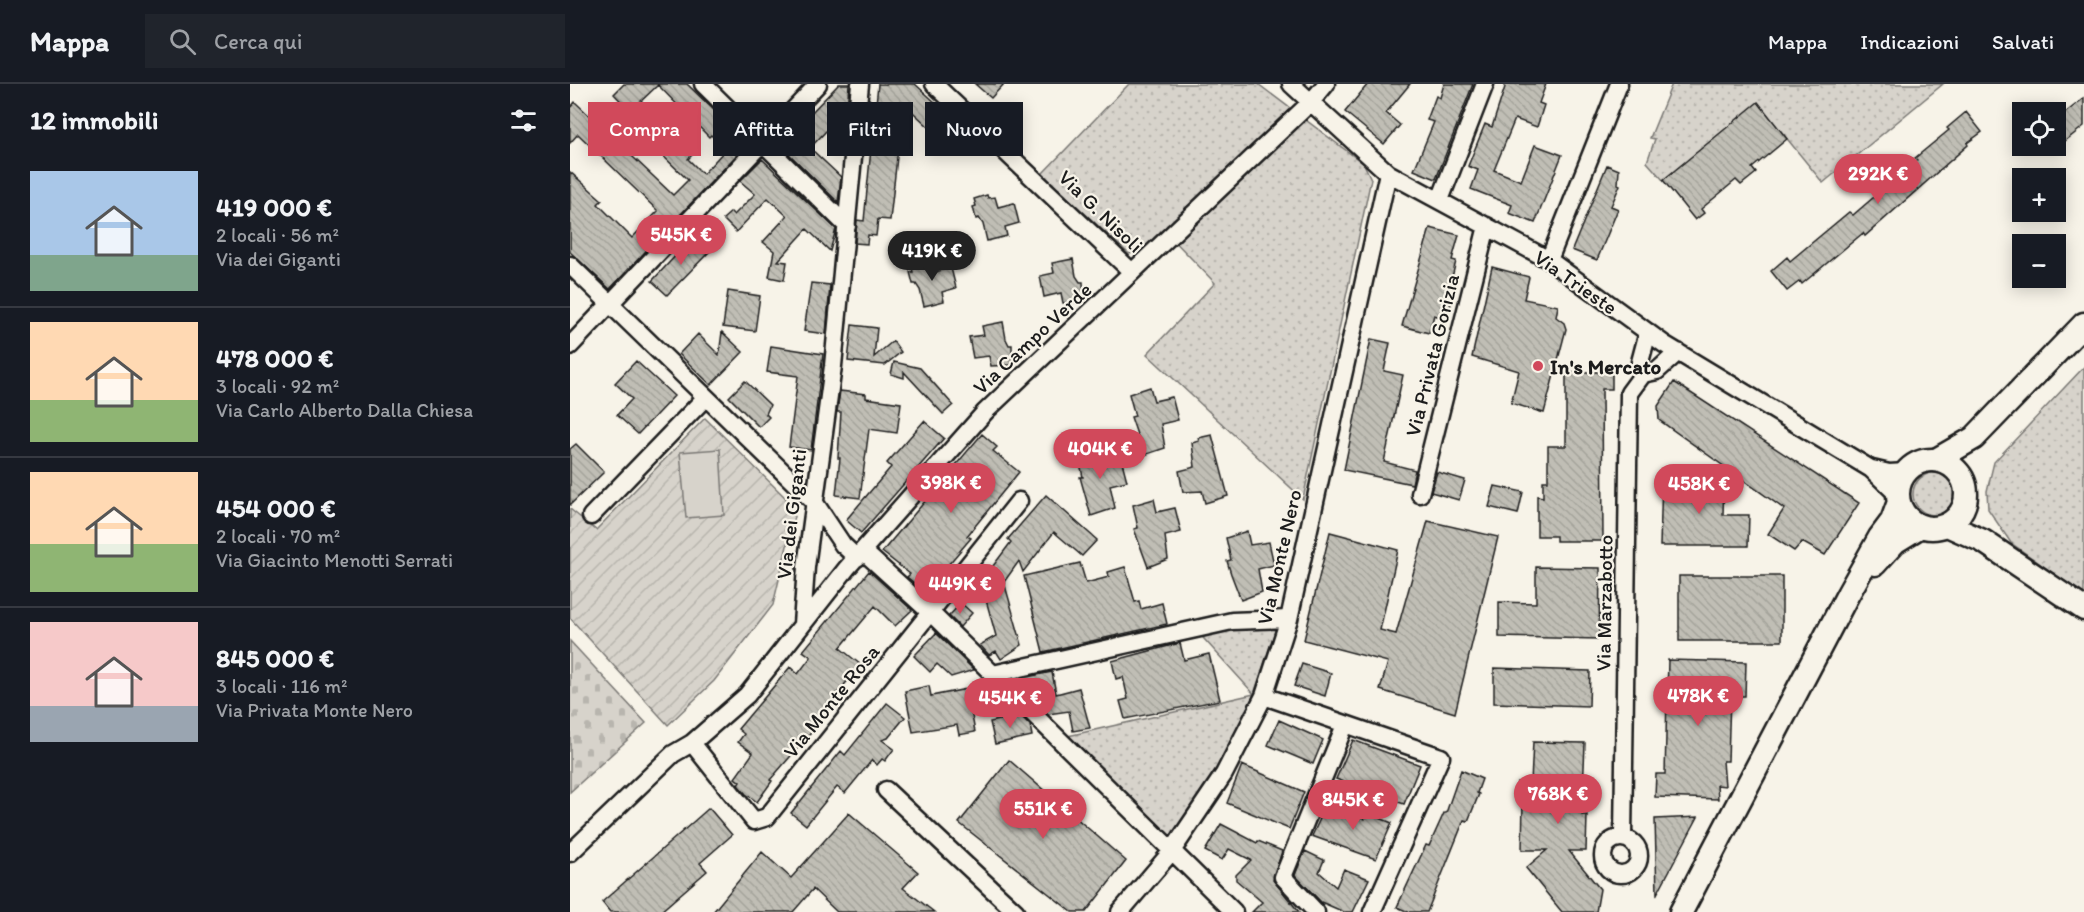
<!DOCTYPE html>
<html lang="it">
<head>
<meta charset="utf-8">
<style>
  body { margin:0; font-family:Itim,sans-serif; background:#20242c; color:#f1f3f6; height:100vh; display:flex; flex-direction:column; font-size:22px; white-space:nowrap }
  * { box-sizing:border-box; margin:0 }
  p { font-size:20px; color:#9ea1a6 }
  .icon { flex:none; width:33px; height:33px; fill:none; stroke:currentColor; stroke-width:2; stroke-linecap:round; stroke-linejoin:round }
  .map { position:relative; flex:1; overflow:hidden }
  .sheet { display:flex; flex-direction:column; background:#171b24; width:570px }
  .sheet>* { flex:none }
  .hud { position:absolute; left:18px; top:18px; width:570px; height:54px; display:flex; gap:12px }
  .tools { position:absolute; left:1442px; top:18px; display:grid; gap:12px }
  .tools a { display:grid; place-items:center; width:54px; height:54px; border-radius:0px; background:#171b24; box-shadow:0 3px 15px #0003; font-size:30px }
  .price { position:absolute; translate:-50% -51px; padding:0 14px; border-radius:21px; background:#d1495b; color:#fff; font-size:20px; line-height:39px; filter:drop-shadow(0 2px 3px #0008) }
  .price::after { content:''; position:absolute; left:50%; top:36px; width:18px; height:14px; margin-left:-9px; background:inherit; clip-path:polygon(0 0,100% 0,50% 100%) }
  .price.active { background:#222; color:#fff }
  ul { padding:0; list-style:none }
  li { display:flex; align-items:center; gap:18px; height:150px; padding:0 30px }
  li+li { border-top:2px solid #363941 }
  li span { display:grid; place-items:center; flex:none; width:168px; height:120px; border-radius:0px; color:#555 }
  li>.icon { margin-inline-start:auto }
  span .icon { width:72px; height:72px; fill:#fffc; stroke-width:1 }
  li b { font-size:26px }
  h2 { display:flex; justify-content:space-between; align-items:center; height:72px; padding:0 30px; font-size:26px }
  .chip { padding:0 21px; border-radius:0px; background:#171b24; box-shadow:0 3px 15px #0003; font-size:21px; line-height:54px }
  .chip.active { background:#d1495b; color:#fff }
  header { display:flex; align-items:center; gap:36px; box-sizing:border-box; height:84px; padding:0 30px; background:#171b24; border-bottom:2px solid #363941 }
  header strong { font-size:28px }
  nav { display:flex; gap:33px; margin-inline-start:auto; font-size:21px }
  .search { width:420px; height:54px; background:#20242c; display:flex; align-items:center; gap:15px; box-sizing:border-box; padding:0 21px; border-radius:0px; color:#9ea1a6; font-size:22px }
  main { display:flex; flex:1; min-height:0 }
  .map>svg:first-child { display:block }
  .grass { fill:url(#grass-dots); stroke:#7a7874; stroke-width:1.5 }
  .cemetery { fill:url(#cemetery-stones); stroke:#7a7874; stroke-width:1.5 }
  .garden { fill:url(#garden-furrows); stroke:#7a7874; stroke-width:1.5 }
  .pitch { fill:#d7d3cb; stroke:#7a7874; stroke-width:1.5 }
  .building { fill:url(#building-back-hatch); stroke:#1c1c1c; stroke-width:1.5 }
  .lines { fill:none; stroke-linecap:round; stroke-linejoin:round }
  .street-casing { stroke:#1c1c1c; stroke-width:21 }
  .secondary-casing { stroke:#1c1c1c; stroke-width:27 }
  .street { stroke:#f7f3e8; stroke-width:16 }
  .secondary { stroke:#f7f3e8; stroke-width:22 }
  .poi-dot { fill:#d1495b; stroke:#f7f3e8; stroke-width:2 }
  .labels { text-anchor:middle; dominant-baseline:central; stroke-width:4.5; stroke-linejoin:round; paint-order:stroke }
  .street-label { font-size:21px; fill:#1c1c1c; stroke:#f7f3e8 }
  .poi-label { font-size:21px; font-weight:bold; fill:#1c1c1c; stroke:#f7f3e8; text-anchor:start }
</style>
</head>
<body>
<header>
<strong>Mappa</strong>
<div class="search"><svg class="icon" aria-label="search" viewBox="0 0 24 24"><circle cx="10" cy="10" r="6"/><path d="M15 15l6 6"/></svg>Cerca qui</div>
<nav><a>Mappa</a><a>Indicazioni</a><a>Salvati</a></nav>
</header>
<main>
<section class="sheet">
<h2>12 immobili<svg class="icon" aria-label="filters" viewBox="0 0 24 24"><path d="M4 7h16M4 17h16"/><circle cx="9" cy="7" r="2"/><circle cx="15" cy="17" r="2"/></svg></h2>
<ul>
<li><span style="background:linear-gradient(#a9c7e8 70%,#7fa58c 0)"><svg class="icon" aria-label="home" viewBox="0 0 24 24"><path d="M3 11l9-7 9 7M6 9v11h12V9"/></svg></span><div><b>419 000 €</b><p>2 locali · 56 m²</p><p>Via dei Giganti</p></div></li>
<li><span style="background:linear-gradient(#ffd9b3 65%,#8fb573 0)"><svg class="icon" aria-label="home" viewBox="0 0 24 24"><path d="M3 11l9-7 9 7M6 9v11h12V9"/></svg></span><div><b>478 000 €</b><p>3 locali · 92 m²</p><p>Via Carlo Alberto Dalla Chiesa</p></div></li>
<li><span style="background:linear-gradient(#ffd9b3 60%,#8fb573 0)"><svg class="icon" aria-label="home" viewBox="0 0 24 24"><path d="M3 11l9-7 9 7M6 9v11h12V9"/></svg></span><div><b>454 000 €</b><p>2 locali · 70 m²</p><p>Via Giacinto Menotti Serrati</p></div></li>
<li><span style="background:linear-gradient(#f6c9c9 70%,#9aa5b1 0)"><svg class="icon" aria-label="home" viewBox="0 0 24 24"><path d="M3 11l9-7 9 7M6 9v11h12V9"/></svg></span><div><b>845 000 €</b><p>3 locali · 116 m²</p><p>Via Privata Monte Nero</p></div></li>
</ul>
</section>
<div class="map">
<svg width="1514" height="828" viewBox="0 0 1514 828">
  <defs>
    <pattern id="grass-dots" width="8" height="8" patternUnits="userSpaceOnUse" patternTransform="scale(1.5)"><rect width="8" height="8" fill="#d7d3cb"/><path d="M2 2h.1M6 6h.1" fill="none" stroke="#b8b5ae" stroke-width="1.8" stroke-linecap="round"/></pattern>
    <pattern id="cemetery-stones" width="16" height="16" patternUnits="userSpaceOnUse" patternTransform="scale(1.5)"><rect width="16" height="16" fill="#d7d3cb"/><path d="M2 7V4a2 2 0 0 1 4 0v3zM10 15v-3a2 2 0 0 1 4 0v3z" fill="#b8b5ae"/></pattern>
    <pattern id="garden-furrows" width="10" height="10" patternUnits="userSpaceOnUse" patternTransform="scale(1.5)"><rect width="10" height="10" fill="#d7d3cb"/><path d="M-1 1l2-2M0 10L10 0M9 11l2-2" fill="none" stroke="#b8b5ae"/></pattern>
    <pattern id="building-back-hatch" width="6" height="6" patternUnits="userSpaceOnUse" patternTransform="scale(1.5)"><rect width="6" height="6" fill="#c0beb5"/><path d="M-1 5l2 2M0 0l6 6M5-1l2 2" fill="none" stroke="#a4a39b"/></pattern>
  </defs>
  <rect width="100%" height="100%" fill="#f7f3e8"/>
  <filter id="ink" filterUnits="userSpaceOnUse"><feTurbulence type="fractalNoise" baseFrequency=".0167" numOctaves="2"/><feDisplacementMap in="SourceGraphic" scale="12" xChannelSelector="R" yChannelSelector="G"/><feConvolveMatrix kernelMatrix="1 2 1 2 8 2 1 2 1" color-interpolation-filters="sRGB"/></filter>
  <g filter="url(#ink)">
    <path class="grass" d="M559 0H688L794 80 801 95 733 415 577 270 645 199 594 146 572 167 559 170 472 90Z
      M1102 0H1373L1253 99 1188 19 1093 96 1077 78 1085 55 1080 54Z
      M1514 283V511L1441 459 1418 425 1417 407 1424 378Z
      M1343 410a21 21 0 1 1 42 0a21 21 0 1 1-42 0Z
      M709 536 684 610 646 687 601 753 498 652 684 610 625 545Z"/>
    <path class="cemetery" d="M0 557 76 639 0 708Z"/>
    <path class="garden" d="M135 334 226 424 203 521 144 597 98 641 0 534V425L26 446Z"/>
    <path class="pitch" d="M150 365 154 431 116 434 110 368Z"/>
    <path class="building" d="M54 0H117L178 59 40 205 0 168V88L32 116 28 120 62 154 88 127 8 50 0 59V24L5 18 103 111 118 96 89 68 104 53 122 71 118 75 133 90 156 65 141 51 139 53 88 1 69 19 88 36 73 53 59 40 65 32 44 10Z
      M269 0H279L277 25 240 64 271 93 268 118 210 61Z
      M308 0H345L401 51 386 68 333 19 320 136 308 135 306 152 298 151 297 160 285 159 287 136 294 137 303 44 297 39 299 15 306 21Z
      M405 0H434L421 14Z
      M798 0H840L816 29 830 41 814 60 775 28Z
      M874 0H903L866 95 844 86 864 38 857 36 866 12 870 14Z
      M936 0H976L969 19 974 21 967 43 945 35 924 86 951 97 965 61 992 71 965 139 939 129 942 121 901 105 908 86 898 82 915 40 922 43Z
      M1514 14V42L1485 65V37Z
      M1188 18 1217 55 1182 84 1186 89 1171 101 1166 96 1131 125 1134 129 1125 136 1093 96Z
      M1396 28 1412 48 1397 59 1398 61 1295 152 1293 149 1232 200 1230 197 1217 207 1201 187 1217 173 1220 177 1279 128 1283 131 1347 76 1345 74 1379 46 1377 44Z
      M192 75 266 145 260 167 237 145 208 177 217 178 214 196 199 193 204 167 193 158 217 132 198 114 166 148 153 135 161 128 164 131 185 110 170 97Z
      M1037 81 1049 86 1048 100 1050 101 1041 122 1048 125 1027 176 1002 166Z
      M417 111 418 114 425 113 428 123 444 119 449 139 435 143 437 152 417 157 413 140 409 134 406 135 403 123 406 122 404 115Z
      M860 144 889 151 882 176 886 177 877 214 882 216 877 235 864 231 859 249 832 242Z
      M124 152 140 167 97 211 82 197Z
      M503 175 506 192 510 198H513L514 218 493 219 491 209 474 213 470 192 484 189 482 179Z
      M354 177V180L362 178 364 188 381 184 386 204 372 208 374 217 354 222 350 206 346 200H343L340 188H343L341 180Z
      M922 183 959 193 954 215 988 222 986 233 994 239 996 245 974 329 941 319 949 287 902 273Z
      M241 199 260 201 256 250 234 247Z
      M158 207 190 212 185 247 153 243Z
      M433 238 436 255 439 261H442V281L421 282 419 272 403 274 399 253 414 251 412 242Z
      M282 241 307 244 304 273 323 257 331 268 315 281 278 277Z
      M152 248 173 268 141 301 109 270 128 250 149 271Z
      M801 255 820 259 814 287 833 291 814 378 845 386 842 400 774 386Z
      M201 262 253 270 241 366 219 363 228 292 197 288Z
      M66 277 104 312 68 350 47 331 62 315 45 299Z
      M324 278 350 284 383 321 373 330 334 288V294L321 290Z
      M996 288H1042V305H1032L1033 457H986V452H967V412L973 413V397H978V362H996Z
      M175 297 200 321 196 330 199 333 189 343 159 313Z
      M1104 298 1289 419 1255 471 1232 458 1224 467 1198 450 1214 425 1089 336 1088 322Z
      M580 303 584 317 602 313 608 336 591 340 595 364 574 371 561 333 565 332 559 310Z
      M270 307 296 310V314L331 319 327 349 299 345 290 414 266 411 270 374H268L271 328H267Z
      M354 337 374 354 291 449 276 436 321 383 317 379Z
      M412 350 427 363 423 367 449 388 397 452 401 454 355 508 337 493 340 490 312 468Z
      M642 351 658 412 635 419 632 407 613 408 609 387 625 383 622 359 629 357 628 354Z
      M6 360 34 388 0 421V365Z
      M529 363 533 377 551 374 557 397 540 401 545 424 521 432 510 393H513L508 370Z
      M867 388 895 396 889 416 861 408Z
      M1092 395H1154L1153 431H1179L1178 462H1090Z
      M925 402 953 408 948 430 919 423Z
      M476 411 527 456 512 472 484 448 453 488 449 477 434 498 452 561 431 575 426 567 419 571 410 561 426 552 411 498 441 458 438 455Z
      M584 415 587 428 605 424 611 448 595 452 598 475 578 483 564 445 568 444 563 421Z
      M858 437 928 453 885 629 810 606 818 578 734 556 760 448 828 466 810 546 826 550Z
      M677 447 680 461 699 458 704 481 688 485 692 508 671 516 661 490 657 477 661 476 656 454Z
      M510 479 516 499 539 493 538 488 555 483 565 518 569 517 571 525 592 519 597 540 473 568 454 492Z
      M966 483 1030 484 1029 555 929 553V518L966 519Z
      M299 487 342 526 325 542 305 522 270 564 291 581 264 613 268 616 253 635 200 696 202 697 187 718 176 710 168 701 170 698 165 694 183 669 168 658 174 650 168 645 220 583 228 590 241 573 233 567Z
      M1109 492H1212V557H1109Z
      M391 519 402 529 390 543 379 532Z
      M366 549 404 586 381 593 367 580 360 588 344 572Z
      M610 559 614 576 639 570 650 616 555 635 550 617 558 615 553 593 546 595 542 577Z
      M1098 576 1176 578 1175 612H1160L1158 677H1153L1155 702 1147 701 1148 715 1085 713 1086 690H1095Z
      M732 580 761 589 755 612 724 602Z
      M924 584 1020 587 1019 622 924 619Z
      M482 588 486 610 509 604 520 644 503 647 499 627 478 630 463 615 461 607 454 606 452 594Z
      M359 602 361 612 397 605 405 648 389 651 387 641 343 648 335 607Z
      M317 619 335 633 318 654 312 656 324 665 315 677 312 675 307 681 302 676 275 709 267 703 236 741 221 729 271 667 275 671Z
      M450 631 460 641 462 652 425 660 420 638Z
      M709 636 753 656 743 680 698 661Z
      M783 656 850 681 834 720 766 695Z
      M963 658 1015 659 1012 731H1017L1016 767H999L1030 805 1026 828H992L956 784 977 766H952L953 717 947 716V698H961Z
      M439 676 556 777 516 828H502L389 739Z
      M672 681 734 708 719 745 657 719Z
      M891 686 912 695 907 709 909 710 898 737 894 736 857 828H838L827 823 856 761 859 762 874 729H876Z
      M757 720 794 735 797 729 822 739 806 775 742 752Z
      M139 724 162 751 130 779 137 787 90 828H40L32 818Z
      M279 729 348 788 333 804 364 828H267L243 805 223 828H143L192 768 221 794Z
      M1128 733 1087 810 1085 735Z
      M651 740 687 759 688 757 712 767 703 796 729 828H682L692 818 666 796V791L681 776 659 765 652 776 635 767Z
      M735 767 754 776 749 788 766 803 774 785 799 795 783 828H774L751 818 725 791Z"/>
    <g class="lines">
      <g class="street-casing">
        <path id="street" d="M133 0 277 142
          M364 0 562 188
          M721 0 818 89 979 176 1094 260 1301 385 1328 411
          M870 116 915 0
          M979 176 1049 0
          M0 181 245 419 273 461 287 474
          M0 262 248 0
          M1073 290 1070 278 1078 248
          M1073 290 1087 287 1108 268
          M1302 385 1319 389 1337 388
          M850 410 917 142
          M21 432 136 313
          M293 467 361 529 664 828
          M232 540 236 483 263 282 290 0
          M423 590 662 537 719 535
          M694 612 871 673 802 828
          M122 659 184 737 197 733 449 417
          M316 706 446 828
          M1053 754 1059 309 1073 290
          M1033 772a18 18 0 1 1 36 0a18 18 0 1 1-36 0Z
          M0 769 103 670 122 659 177 611 277 484 415 328 741 18 756 0
          M550 828 602 767 654 690 694 612 719 535 818 89
          M746 828 713 793 775 641"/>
      </g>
      <g class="secondary-casing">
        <path id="secondary" d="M1328 410a34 34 0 1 1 68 0a34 34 0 1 1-68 0Z
          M1366 376 1404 354 1514 240
          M1377 441 1413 457 1514 525
          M1305 480 1325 458 1351 442
          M1111 828 1278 510 1310 453 1322 437 1329 418"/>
      </g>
      <use href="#street" class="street"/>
      <use href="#secondary" class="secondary"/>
    </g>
  </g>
  <circle class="poi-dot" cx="968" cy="282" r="6"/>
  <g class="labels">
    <g class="street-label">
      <text transform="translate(531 127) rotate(44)">Via G. Nisoli</text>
      <text transform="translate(1006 198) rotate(35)">Via Trieste</text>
      <text transform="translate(462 254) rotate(-43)">Via Campo Verde</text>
      <text transform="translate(862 271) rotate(-76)">Via Privata Gorizia</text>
      <text transform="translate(221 430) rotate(-83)">Via dei Giganti</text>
      <text transform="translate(709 473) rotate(-77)">Via Monte Nero</text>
      <text transform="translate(1034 519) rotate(-89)">Via Marzabotto</text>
      <text transform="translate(261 617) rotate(-51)">Via Monte Rosa</text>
    </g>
    <g class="poi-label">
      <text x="980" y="282">In's Mercato</text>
    </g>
  </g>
</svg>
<div class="tools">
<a><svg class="icon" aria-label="locate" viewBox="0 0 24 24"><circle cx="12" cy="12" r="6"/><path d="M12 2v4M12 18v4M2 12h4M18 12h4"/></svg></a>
<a>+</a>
<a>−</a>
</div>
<b class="price" style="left:1308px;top:121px">292K €</b>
<b class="price" style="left:111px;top:182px">545K €</b>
<b class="price active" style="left:362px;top:198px">419K €</b>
<b class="price" style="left:530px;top:396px">404K €</b>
<b class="price" style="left:381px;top:430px">398K €</b>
<b class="price" style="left:1129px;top:431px">458K €</b>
<b class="price" style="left:390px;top:531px">449K €</b>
<b class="price" style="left:1128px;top:643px">478K €</b>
<b class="price" style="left:440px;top:645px">454K €</b>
<b class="price" style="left:988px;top:741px">768K €</b>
<b class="price" style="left:783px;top:747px">845K €</b>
<b class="price" style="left:473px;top:756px">551K €</b>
<div class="hud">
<a class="chip active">Compra</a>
<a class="chip">Affitta</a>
<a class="chip">Filtri</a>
<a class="chip">Nuovo</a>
</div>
</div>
</main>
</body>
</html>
